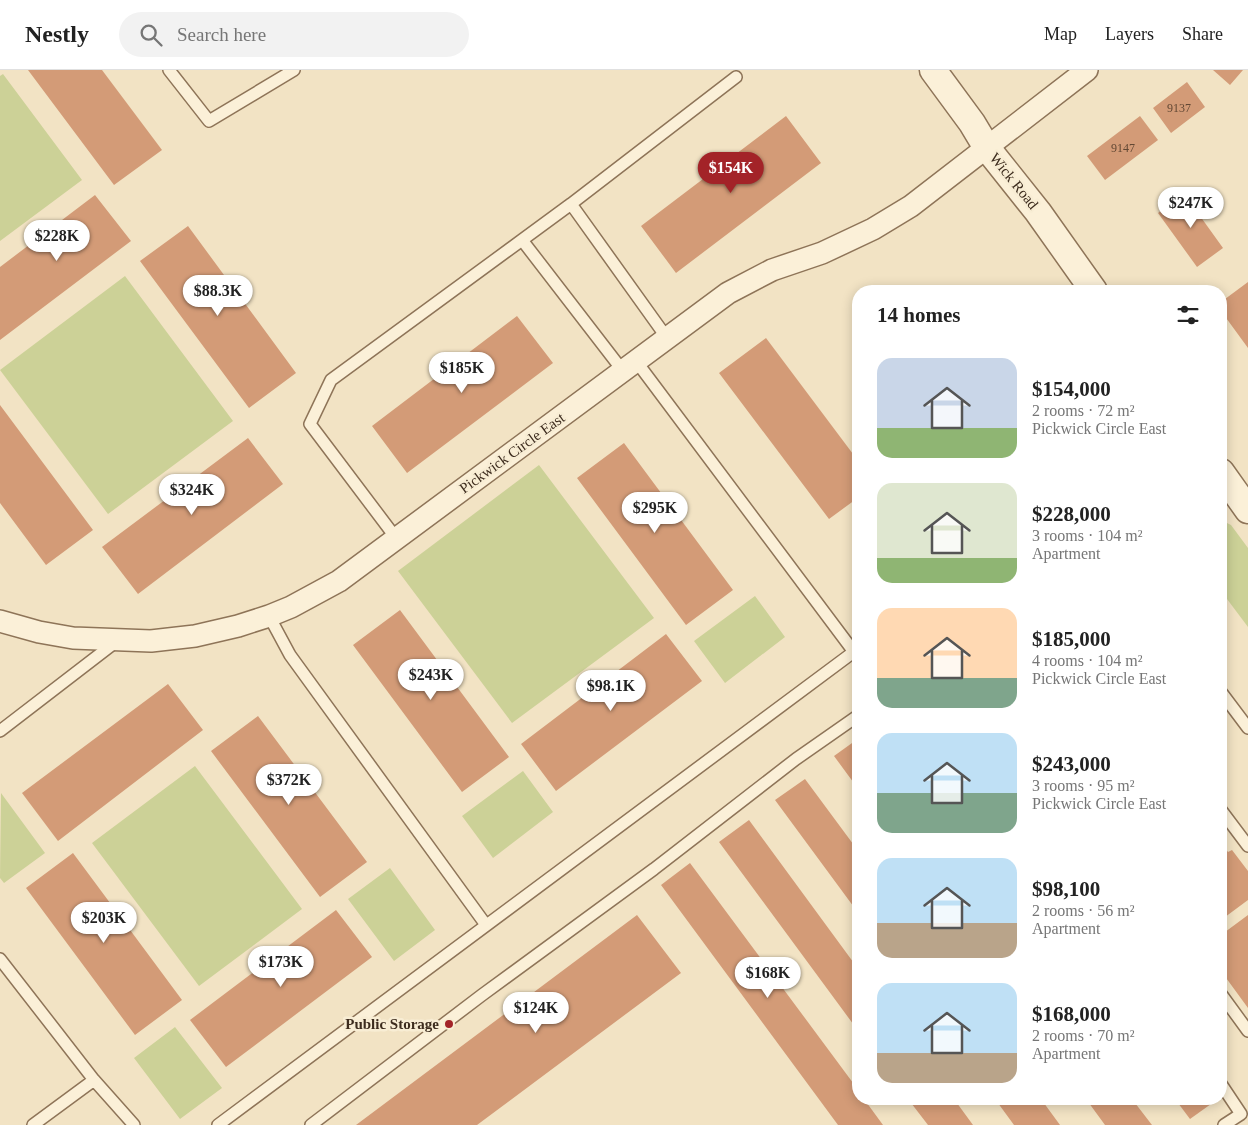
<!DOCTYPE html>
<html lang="en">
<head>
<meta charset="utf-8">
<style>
  body { margin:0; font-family:"Times New Roman",serif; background:#f2f2f2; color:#222; height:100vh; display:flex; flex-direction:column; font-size:19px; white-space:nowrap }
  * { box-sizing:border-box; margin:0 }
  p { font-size:16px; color:#767676 }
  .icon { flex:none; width:28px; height:28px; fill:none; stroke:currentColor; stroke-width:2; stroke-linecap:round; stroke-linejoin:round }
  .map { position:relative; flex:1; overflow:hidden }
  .drawer { position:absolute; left:852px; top:215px; width:375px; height:820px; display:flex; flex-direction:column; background:#fff; border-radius:20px; box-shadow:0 2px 12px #0003 }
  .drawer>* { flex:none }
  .price { position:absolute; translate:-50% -42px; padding:0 11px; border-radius:18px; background:#fff; color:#222; font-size:16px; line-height:32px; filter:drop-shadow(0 1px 2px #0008) }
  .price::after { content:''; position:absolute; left:50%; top:30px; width:15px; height:11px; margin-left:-8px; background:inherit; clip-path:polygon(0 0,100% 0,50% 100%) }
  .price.selected { background:#a32328; color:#fff }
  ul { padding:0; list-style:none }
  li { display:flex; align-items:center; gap:15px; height:125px; padding:0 25px }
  li span { display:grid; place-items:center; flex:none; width:140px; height:100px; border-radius:15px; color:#555 }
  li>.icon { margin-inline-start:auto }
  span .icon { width:60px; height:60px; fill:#fffc; stroke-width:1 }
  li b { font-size:21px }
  h2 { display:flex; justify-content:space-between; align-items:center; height:60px; padding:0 25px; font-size:21px }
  header { display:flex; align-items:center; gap:30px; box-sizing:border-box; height:70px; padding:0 25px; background:#fff; border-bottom:1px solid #e0e0e0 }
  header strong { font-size:24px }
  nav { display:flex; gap:28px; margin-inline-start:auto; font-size:18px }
  .search { width:350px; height:45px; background:#f2f2f2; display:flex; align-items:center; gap:12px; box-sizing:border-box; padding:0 18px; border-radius:28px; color:#767676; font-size:19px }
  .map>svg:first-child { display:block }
  .green { fill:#ccd197 }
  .building { fill:#d39b77 }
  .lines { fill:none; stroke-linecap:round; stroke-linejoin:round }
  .service-casing { stroke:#8e7458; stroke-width:14 }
  .minor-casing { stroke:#8e7458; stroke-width:24 }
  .tertiary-casing { stroke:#8e7458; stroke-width:29 }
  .service { stroke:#fbf0d8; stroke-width:11 }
  .minor { stroke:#fbf0d8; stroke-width:21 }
  .tertiary { stroke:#fbf0d8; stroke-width:26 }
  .poi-dot { fill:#a32328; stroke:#f8edd4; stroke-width:2 }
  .labels { text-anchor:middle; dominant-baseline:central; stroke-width:5; stroke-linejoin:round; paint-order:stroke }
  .number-label { font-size:12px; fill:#624834 }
  .street-label { font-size:15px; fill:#3d2c1e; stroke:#f8edd4 }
  .poi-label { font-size:15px; font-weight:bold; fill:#3d2c1e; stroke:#f8edd4; text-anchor:end }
</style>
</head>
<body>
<header>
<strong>Nestly</strong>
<div class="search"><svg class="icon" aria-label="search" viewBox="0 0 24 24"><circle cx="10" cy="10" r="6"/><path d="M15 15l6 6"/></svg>Search here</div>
<nav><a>Map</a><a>Layers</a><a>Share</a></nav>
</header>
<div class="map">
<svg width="1248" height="1055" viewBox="0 0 1248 1055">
  <rect width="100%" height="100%" fill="#f2e3c4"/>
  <path class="green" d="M3 4 82 110 0 171V6Z
    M125 206 233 351 108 444 0 300Z
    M539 395 654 548 512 653 398 501Z
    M1221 450 1231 455 1248 478V557L1221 521Z
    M755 526 785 567 725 613 694 571Z
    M195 696 302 839 199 916 92 773Z
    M523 701 553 742 493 788 462 746Z
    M1 723 45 783 4 813 0 808Z
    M390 798 435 860 394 891 348 829Z
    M175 957 222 1018 180 1049 134 988Z"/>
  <path class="building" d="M28 0H102L162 80 114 115Z
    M1213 0H1243L1230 15Z
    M1187 12 1205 37 1171 63 1153 38Z
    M786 46 821 93 676 203 641 156Z
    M1140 46 1158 70 1105 110 1087 86Z
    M1188 121 1199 137 1195 139 1223 178 1197 197 1158 143Z
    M95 125 131 171 0 270V197Z
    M188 156 296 303 249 338 140 191Z
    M1248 212V278L1221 241V232Z
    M517 246 553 293 407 403 372 356Z
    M766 268 859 392V427L829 449 719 303Z
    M0 335 93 460 46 495 0 433Z
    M248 368 283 414 138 524 102 477Z
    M624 373 733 520 686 555 577 408Z
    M400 540 509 687 462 722 353 575Z
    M666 564 702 611 556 721 521 674Z
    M168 614 203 660 58 771 22 723Z
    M258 646 367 792 320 827 211 681Z
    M859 668V720L834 686Z
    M805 709 859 782V844L775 730Z
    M749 750 859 900V962L719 772Z
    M1221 773 1228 782 1232 780 1248 801V830L1221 850Z
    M73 783 182 930 135 965 26 818Z
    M690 793 859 1021V1029H864L883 1055H838L661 815Z
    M336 840 372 887 226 997 190 950Z
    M637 845 681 903 477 1055H356Z
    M1248 845V938L1221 901V865Z
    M908 1029H954L973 1055H928Z
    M995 1029H1041L1060 1055H1014Z
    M1086 1029H1132L1152 1055H1105Z
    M1175 1029H1218L1190 1049Z"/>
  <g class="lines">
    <g class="service-casing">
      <path id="service" d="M169 0 209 51 294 0
        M522 170 571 134
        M667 268 571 134 736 7
        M636 291 854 582
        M396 468 310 354 331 310 522 170 623 301
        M269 546 290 585 486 855
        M1221 622 1248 658
        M0 661 117 571
        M1221 740 1248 776
        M0 889 94 1010 134 1055
        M1221 924 1248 961
        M1221 1014 1241 1044 1224 1055
        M33 1055 94 1010
        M218 1055 859 578
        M311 1055 482 925 654 799 796 689 859 645"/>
    </g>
    <g class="minor-casing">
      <path id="minor" d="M0 551 39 562 73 568 151 571 195 566 238 556 269 546 291 537 339 511 728 223 772 200 822 183 873 159 911 136 1087 0"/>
    </g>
    <g class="tertiary-casing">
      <path id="tertiary" d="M933 0 972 53 987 78 1038 142 1094 221
        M1221 402 1248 440"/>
    </g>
    <use href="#service" class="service"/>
    <use href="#minor" class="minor"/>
    <use href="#tertiary" class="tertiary"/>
  </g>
  <circle class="poi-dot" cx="449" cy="954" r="5"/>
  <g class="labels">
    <g class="number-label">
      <text x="1179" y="38">9137</text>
      <text x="1123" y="78">9147</text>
    </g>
    <g class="street-label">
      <text transform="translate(1014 111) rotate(51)">Wick Road</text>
      <text transform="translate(512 383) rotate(-36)">Pickwick Circle East</text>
    </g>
    <g class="poi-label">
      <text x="439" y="954">Public Storage</text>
    </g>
  </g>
</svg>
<b class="price selected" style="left:731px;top:124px">$154K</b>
<b class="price" style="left:1191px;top:159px">$247K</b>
<b class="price" style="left:57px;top:192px">$228K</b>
<b class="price" style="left:218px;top:247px">$88.3K</b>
<b class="price" style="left:462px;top:324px">$185K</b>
<b class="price" style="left:192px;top:446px">$324K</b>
<b class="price" style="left:655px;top:464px">$295K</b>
<b class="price" style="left:431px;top:631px">$243K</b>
<b class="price" style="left:611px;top:642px">$98.1K</b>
<b class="price" style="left:289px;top:736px">$372K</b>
<b class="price" style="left:104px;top:874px">$203K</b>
<b class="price" style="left:281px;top:918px">$173K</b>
<b class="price" style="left:768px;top:929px">$168K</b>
<b class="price" style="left:536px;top:964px">$124K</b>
<section class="drawer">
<h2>14 homes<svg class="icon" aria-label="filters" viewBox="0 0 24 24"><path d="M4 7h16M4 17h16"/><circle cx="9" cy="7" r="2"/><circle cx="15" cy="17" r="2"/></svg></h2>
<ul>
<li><span style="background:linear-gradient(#c9d6e8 70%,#8fb573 0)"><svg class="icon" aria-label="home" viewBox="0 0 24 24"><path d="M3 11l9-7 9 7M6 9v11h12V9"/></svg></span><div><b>$154,000</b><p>2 rooms · 72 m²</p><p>Pickwick Circle East</p></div></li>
<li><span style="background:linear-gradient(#dfe7d0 75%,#8fb573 0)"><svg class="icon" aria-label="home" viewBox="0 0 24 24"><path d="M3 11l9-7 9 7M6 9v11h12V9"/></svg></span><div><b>$228,000</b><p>3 rooms · 104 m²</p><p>Apartment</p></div></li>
<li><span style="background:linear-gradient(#ffd9b3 70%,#7fa58c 0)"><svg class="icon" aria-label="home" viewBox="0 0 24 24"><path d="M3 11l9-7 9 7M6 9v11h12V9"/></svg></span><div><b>$185,000</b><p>4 rooms · 104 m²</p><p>Pickwick Circle East</p></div></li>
<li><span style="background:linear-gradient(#bfe0f5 60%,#7fa58c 0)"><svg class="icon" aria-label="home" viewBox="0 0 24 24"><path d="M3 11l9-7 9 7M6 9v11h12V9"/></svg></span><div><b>$243,000</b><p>3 rooms · 95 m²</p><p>Pickwick Circle East</p></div></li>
<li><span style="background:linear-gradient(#bfe0f5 65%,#b9a48a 0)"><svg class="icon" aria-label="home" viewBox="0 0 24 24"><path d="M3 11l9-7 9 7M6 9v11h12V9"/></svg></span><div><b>$98,100</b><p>2 rooms · 56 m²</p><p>Apartment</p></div></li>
<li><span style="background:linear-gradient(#bfe0f5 70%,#b9a48a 0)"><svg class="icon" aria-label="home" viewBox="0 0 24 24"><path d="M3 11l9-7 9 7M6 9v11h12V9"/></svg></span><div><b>$168,000</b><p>2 rooms · 70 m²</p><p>Apartment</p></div></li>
</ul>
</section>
</div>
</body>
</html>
